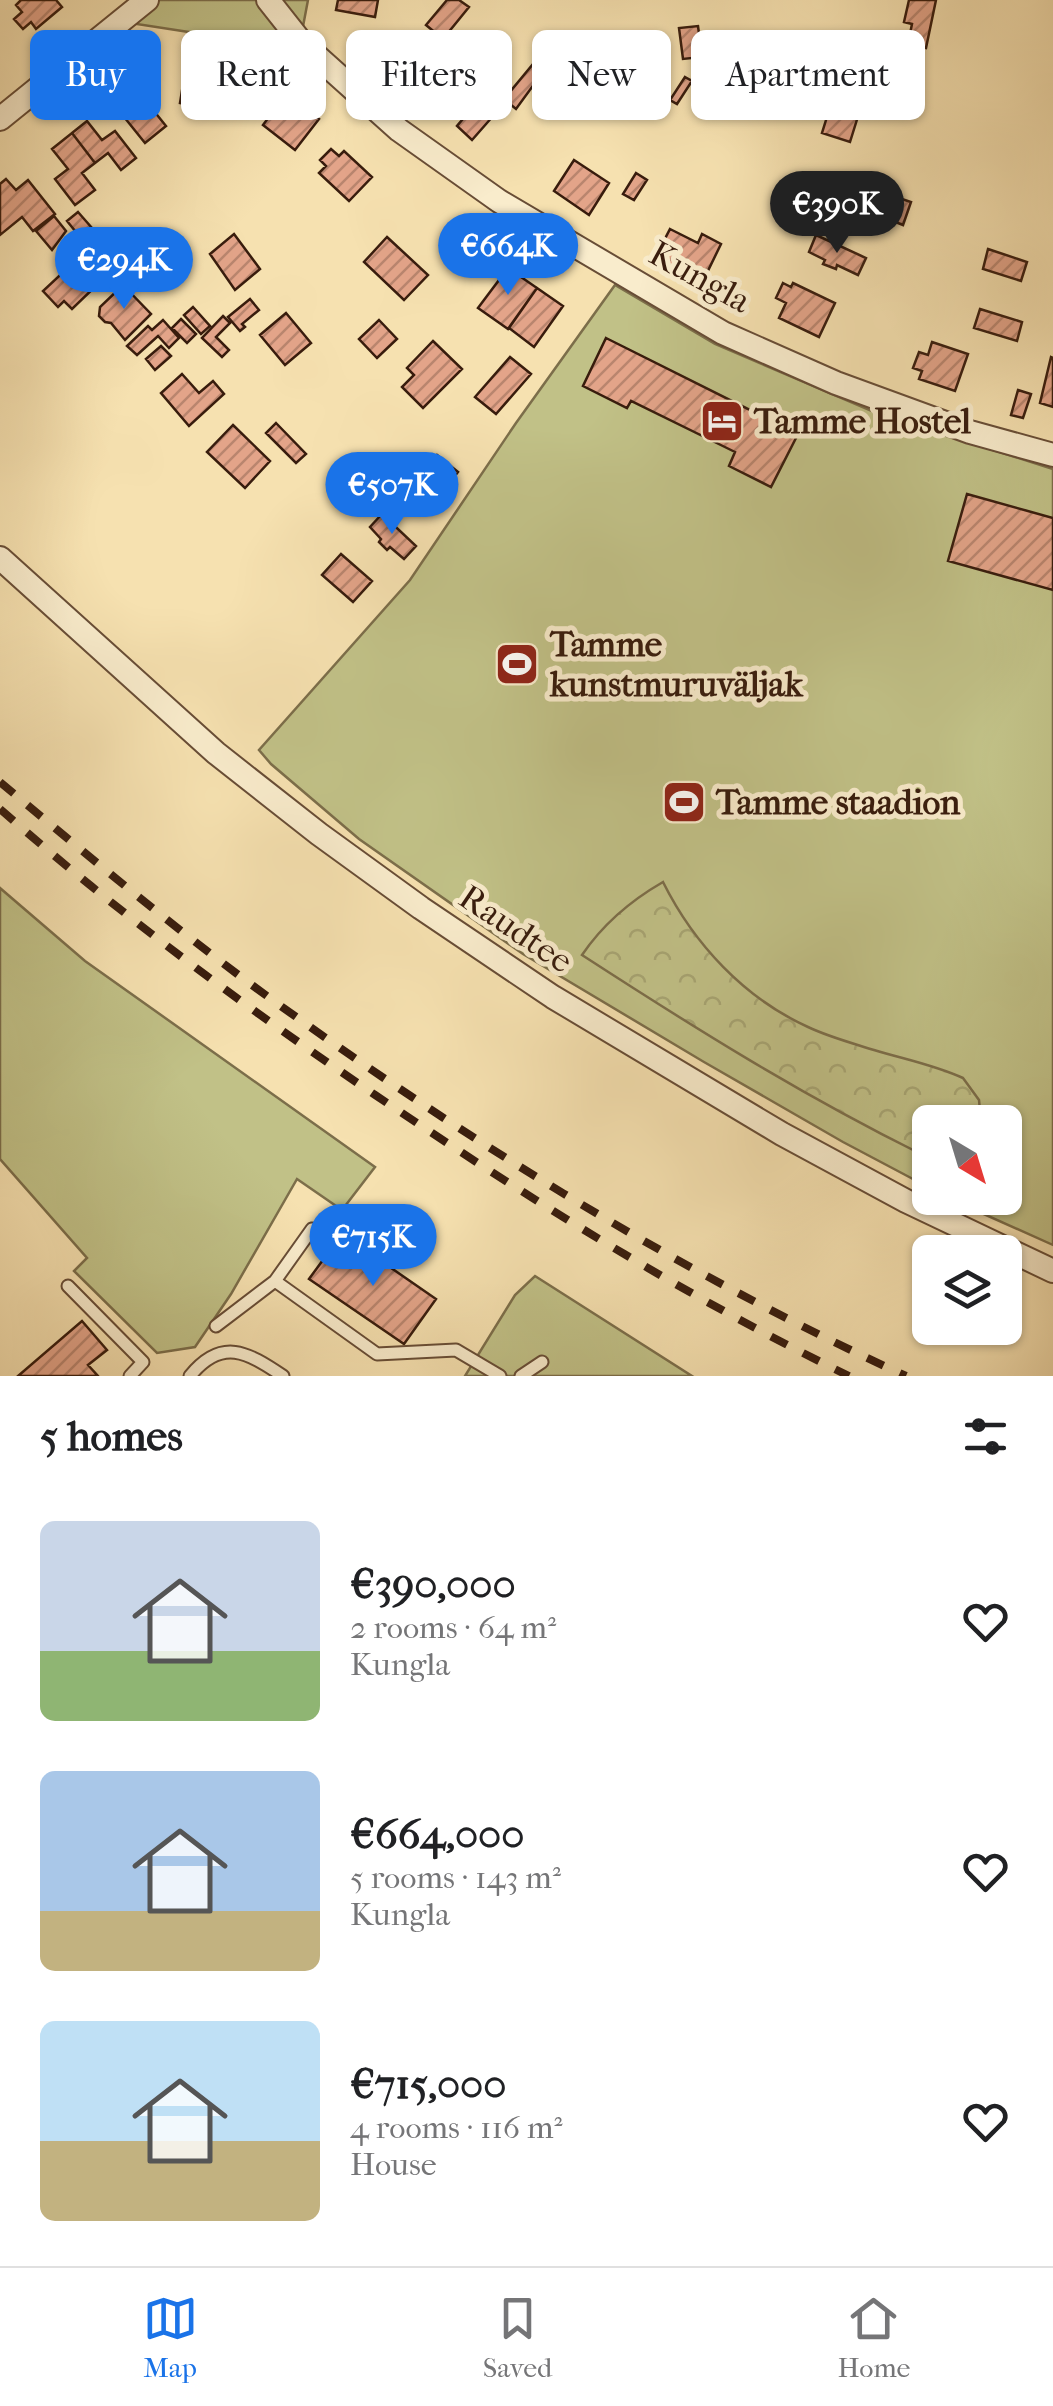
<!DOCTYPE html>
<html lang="en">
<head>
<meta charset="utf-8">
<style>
  body { margin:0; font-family:"IM FELL French Canon",serif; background:#f2f2f2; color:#202124; height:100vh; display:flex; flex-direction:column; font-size:38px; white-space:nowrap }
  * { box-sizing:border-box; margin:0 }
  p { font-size:32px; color:#757577 }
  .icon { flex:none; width:55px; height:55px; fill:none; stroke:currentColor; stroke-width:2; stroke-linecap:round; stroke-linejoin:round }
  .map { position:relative; height:1376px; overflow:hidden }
  .panel { display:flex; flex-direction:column; background:#fff; flex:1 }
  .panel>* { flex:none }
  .top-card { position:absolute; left:30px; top:30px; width:995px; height:90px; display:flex; gap:20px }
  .needle { width:65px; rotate:142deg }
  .tools { position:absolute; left:912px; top:1105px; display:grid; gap:20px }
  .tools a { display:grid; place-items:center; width:110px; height:110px; border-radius:15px; background:#fff; box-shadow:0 2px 8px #0004; font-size:50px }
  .price { position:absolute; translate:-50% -85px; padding:0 22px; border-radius:35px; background:#1a73e8; color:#fff; font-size:32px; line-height:65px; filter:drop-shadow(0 2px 5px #0008) }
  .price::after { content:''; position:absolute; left:50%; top:60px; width:30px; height:22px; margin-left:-15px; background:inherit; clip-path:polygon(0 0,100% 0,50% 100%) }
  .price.active { background:#222; color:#fff }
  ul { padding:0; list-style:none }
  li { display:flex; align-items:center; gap:30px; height:250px; padding:0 40px }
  li span { display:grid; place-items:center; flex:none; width:280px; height:200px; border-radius:15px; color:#555 }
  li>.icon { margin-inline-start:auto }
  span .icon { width:120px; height:120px; fill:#fffc; stroke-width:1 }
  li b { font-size:42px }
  h2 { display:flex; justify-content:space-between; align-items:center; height:120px; padding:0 40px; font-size:42px }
  .tag { padding:0 35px; border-radius:15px; background:#fff; box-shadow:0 2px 8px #0004; font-size:35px; line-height:90px }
  .tag.active { background:#1a73e8; color:#fff }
  .menu { display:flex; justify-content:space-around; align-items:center; height:140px; border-top:2px solid #e0e0e0; background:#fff; font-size:28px; color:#757577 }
  .menu a { display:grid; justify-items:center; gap:5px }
  .menu .active { color:#1a73e8 }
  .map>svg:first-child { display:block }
  .green { fill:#c1c187; stroke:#7c6e4a; stroke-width:2.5 }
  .forest { fill:url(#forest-crowns); stroke:#7c6e4a; stroke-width:2.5 }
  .building { fill:url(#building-hatch); stroke:#381c0d; stroke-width:2.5 }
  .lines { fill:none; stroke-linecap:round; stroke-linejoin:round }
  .lane-casing { stroke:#684d36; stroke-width:15 }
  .street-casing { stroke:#684d36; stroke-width:26 }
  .lane { stroke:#f9eccc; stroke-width:11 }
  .street { stroke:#f9eccc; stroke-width:22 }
  .rail { stroke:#381c0d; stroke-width:8; stroke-dasharray:18 18; stroke-linecap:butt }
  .labels { text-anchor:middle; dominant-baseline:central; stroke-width:10; stroke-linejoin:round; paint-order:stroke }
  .street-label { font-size:35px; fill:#381c0d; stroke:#f9eccc }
  .poi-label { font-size:35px; font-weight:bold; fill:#381c0d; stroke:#f9eccc; text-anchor:start }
</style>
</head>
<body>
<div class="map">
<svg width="1053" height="1376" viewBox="0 0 1053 1376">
  <defs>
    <pattern id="forest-crowns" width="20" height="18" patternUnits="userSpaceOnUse" patternTransform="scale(2.5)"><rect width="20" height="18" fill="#c1c187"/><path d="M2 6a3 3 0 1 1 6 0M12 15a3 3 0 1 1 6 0" fill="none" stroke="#a7a573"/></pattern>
    <pattern id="building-hatch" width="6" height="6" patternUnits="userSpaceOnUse" patternTransform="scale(2.5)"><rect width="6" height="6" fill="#e3a489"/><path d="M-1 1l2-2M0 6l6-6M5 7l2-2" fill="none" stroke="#b9856e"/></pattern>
  </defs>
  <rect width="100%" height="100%" fill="#f6e1b0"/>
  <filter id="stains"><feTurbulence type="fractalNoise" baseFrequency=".002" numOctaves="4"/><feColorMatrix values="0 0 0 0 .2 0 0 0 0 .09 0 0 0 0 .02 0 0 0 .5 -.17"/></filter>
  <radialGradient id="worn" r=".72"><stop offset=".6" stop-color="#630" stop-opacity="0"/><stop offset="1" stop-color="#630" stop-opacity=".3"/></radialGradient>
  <path class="green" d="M137 0H308L301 37 260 43 117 21Z
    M615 285 715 344 879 414 1053 469V1245L948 1198H1005V1122H930V1188L843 1142 704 1062 523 954 359 839 271 764 259 750 410 580 516 423Z
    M0 888 85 961 375 1167 342 1210 297 1179 231 1294 195 1347 157 1353 74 1271 87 1258 0 1159Z
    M535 1276 692 1376H465L515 1295Z"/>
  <path class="forest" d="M663 882C694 944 744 998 808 1027 829 1037 852 1043 874 1050 904 1059 935 1065 963 1078L979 1100 981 1122H930V1157L919 1153C800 1094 693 1027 582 955 603 924 630 901 663 882Z"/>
  <path class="building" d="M21 0H56L62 7 36 29 31 22 23 29 14 19 22 12 16 5Z
    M338 0H378L375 17 336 10Z
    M447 0H459L469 7 443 39 426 25Z
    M909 0H936L926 48 908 44 912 24 904 22Z
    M698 26 702 57 683 59 679 28Z
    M647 33 666 39 661 54 642 47Z
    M492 51 504 61 493 74 481 64Z
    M425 62 433 69 436 66 444 73 450 66 466 80 440 110 414 88 420 81 414 75Z
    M533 64 543 72 516 109 504 99Z
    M185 72 227 78 222 112 198 108V112L184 110 185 104 180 103Z
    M685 77 692 81 677 104 670 100Z
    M129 80 166 126 145 143 108 97Z
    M466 80 485 97 487 95 501 107 472 140 457 126 467 114 450 98Z
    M286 94 319 119 295 150 263 125Z
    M831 104 859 113 850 142 822 133Z
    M87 121 102 140 115 131 136 158 121 170 108 153 95 163 72 133Z
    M72 133 95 163 82 173 95 190 75 205 55 179 68 169 52 149Z
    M331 149 339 156 344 151 372 177 349 201 319 173 326 166 320 160Z
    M574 160 609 183 589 215 554 191Z
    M636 173 647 180 634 200 623 194Z
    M6 179 16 190 28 180 55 214 33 231 22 217 0 235V184Z
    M896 197 911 202 903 225 888 219Z
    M78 212 92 228 80 237 67 221Z
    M54 216 66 231 52 250 36 231Z
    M670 229 698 243 702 234 721 244 703 281 655 258Z
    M234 234 260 269 235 290 210 254Z
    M816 235 866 258 858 275 837 265 836 269 823 264 825 260 809 252Z
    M387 237 428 275 404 300 364 262Z
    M988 249 1027 262 1021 281 983 269Z
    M91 258 104 272 96 280 99 283 72 309 64 301 58 307 43 291 74 262 80 269Z
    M508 268 537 288 508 329 478 308Z
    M783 283 791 287 793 283 835 303 819 337 779 318 786 303 776 298Z
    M123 285 151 314 125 340 111 323 105 322 99 316 100 307Z
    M537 288 563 306 534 347 509 328Z
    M250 299 259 310 242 324 245 327 240 331 228 317Z
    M193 307 210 326 201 334 184 315Z
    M980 309 1022 322 1017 341 974 328Z
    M286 313 311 343 285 365 260 335Z
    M223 316 230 323 216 337 229 350 222 357 202 338Z
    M181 319 196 334 187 343 172 328Z
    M163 320 179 338 169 348 158 336 137 355 127 346 148 326 152 330Z
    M379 320 397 339 377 358 359 339Z
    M606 338 798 434 771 487 729 466 735 452 631 401 627 408 583 386Z
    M433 341 462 369 423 408 402 387 414 375 407 368Z
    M932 342 968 354 955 391 919 379 922 371 913 368 919 352 928 355Z
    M161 346 171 356 155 370 146 359Z
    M510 357 531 374 496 414 475 397Z
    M1051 357 1053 358V407L1040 403Z
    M182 374 199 393 213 381 224 394 189 426 161 393Z
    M1018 390 1031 394 1023 418 1011 415Z
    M276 423 306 454 296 463 266 433Z
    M233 425 270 461 245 488 207 452Z
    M437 455 458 472 435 501 414 484Z
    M967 494 1053 518V590L948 561Z
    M382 514 416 546 404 559 390 547 387 550 379 542 381 539 370 527Z
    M341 554 372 581 353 602 322 575Z
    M342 1234 436 1299 404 1344 309 1279Z
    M82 1321 107 1350 88 1365 98 1376H18Z"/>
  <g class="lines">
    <g class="lane-casing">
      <path id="lane" d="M275 1281 312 1229
        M68 1286 143 1362 130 1376
        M216 1326 275 1281 377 1354 456 1350 500 1376
        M190 1376C222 1337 247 1352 283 1376
        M521 1376 542 1362"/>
    </g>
    <g class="street-casing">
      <path id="street" d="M268 0 302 43 399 130 499 201 723 333 836 383 970 432 1053 455
        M0 119 147 0
        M0 558 216 753 319 834 421 908 553 997 782 1134 906 1201 1053 1271"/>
    </g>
    <use href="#lane" class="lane"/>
    <use href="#street" class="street"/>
    <path class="rail" d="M0 782C87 855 175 929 267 996 467 1141 681 1273 906 1376
      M0 809C127 921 264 1021 405 1115 547 1210 695 1301 849 1376"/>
  </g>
  <defs>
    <g id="hotel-square" transform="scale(2.25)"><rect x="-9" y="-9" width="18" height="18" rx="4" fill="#8f2418" stroke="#f9eccc"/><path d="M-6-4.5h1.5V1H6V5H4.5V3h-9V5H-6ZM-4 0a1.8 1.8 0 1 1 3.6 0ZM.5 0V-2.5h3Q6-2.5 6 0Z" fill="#fff"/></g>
    <g id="stadium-square" transform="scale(2.25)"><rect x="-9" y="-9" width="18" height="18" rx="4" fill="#8f2418" stroke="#f9eccc"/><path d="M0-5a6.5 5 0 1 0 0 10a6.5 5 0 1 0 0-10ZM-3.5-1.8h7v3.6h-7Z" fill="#fff"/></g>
  </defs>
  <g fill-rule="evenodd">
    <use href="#hotel-square" x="722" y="421"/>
    <use href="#stadium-square" x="517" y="664"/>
    <use href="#stadium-square" x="684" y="802"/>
  </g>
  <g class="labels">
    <g class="street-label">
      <text transform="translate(700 277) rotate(29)">Kungla</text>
      <text transform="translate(516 929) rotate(34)">Raudtee</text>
    </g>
    <g class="poi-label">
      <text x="754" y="421">Tamme Hostel</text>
      <text x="550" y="644">Tamme<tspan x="550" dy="40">kunstmuruväljak</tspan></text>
      <text x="716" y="802">Tamme staadion</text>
    </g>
  </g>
  <rect width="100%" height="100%" filter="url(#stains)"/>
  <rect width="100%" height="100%" fill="url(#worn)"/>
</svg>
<div class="tools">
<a><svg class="needle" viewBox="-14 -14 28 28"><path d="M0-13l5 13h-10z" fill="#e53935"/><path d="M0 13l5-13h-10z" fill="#757577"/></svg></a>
<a><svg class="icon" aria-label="layers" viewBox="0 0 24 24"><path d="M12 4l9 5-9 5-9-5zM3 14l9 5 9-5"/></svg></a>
</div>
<b class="price active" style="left:837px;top:256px">€390K</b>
<b class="price" style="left:508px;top:298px">€664K</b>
<b class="price" style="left:124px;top:312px">€294K</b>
<b class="price" style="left:392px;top:537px">€507K</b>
<b class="price" style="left:373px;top:1289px">€715K</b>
<div class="top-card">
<a class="tag active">Buy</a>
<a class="tag">Rent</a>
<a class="tag">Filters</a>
<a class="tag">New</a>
<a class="tag">Apartment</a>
</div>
</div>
<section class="panel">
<h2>5 homes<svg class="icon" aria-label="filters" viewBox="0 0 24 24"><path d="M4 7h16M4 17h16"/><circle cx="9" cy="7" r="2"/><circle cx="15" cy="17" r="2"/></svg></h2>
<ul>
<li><span style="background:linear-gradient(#c9d6e8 65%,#8fb573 0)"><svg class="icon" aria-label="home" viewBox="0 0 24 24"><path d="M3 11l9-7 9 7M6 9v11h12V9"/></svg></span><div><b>€390,000</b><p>2 rooms · 64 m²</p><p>Kungla</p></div><svg class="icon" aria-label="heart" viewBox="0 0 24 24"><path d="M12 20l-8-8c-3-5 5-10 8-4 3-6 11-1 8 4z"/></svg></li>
<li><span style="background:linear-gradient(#a9c7e8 70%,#c2b280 0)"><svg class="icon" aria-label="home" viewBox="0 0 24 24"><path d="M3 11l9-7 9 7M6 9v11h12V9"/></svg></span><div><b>€664,000</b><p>5 rooms · 143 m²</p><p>Kungla</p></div><svg class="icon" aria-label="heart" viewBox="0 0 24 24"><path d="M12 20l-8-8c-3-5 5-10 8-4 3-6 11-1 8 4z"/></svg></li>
<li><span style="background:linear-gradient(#bfe0f5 60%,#c2b280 0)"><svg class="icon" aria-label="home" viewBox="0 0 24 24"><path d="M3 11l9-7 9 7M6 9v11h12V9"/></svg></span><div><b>€715,000</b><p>4 rooms · 116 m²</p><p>House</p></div><svg class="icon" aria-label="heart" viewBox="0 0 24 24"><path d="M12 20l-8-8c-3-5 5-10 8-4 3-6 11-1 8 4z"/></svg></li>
</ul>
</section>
<nav class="menu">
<a class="active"><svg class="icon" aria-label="map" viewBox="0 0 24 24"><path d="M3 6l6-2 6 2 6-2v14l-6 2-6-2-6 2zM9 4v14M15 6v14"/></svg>Map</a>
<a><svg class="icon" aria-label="saved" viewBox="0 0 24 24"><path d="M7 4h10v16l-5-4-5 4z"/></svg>Saved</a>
<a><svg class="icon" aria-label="home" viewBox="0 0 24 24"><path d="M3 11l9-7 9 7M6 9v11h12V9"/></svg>Home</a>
</nav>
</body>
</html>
